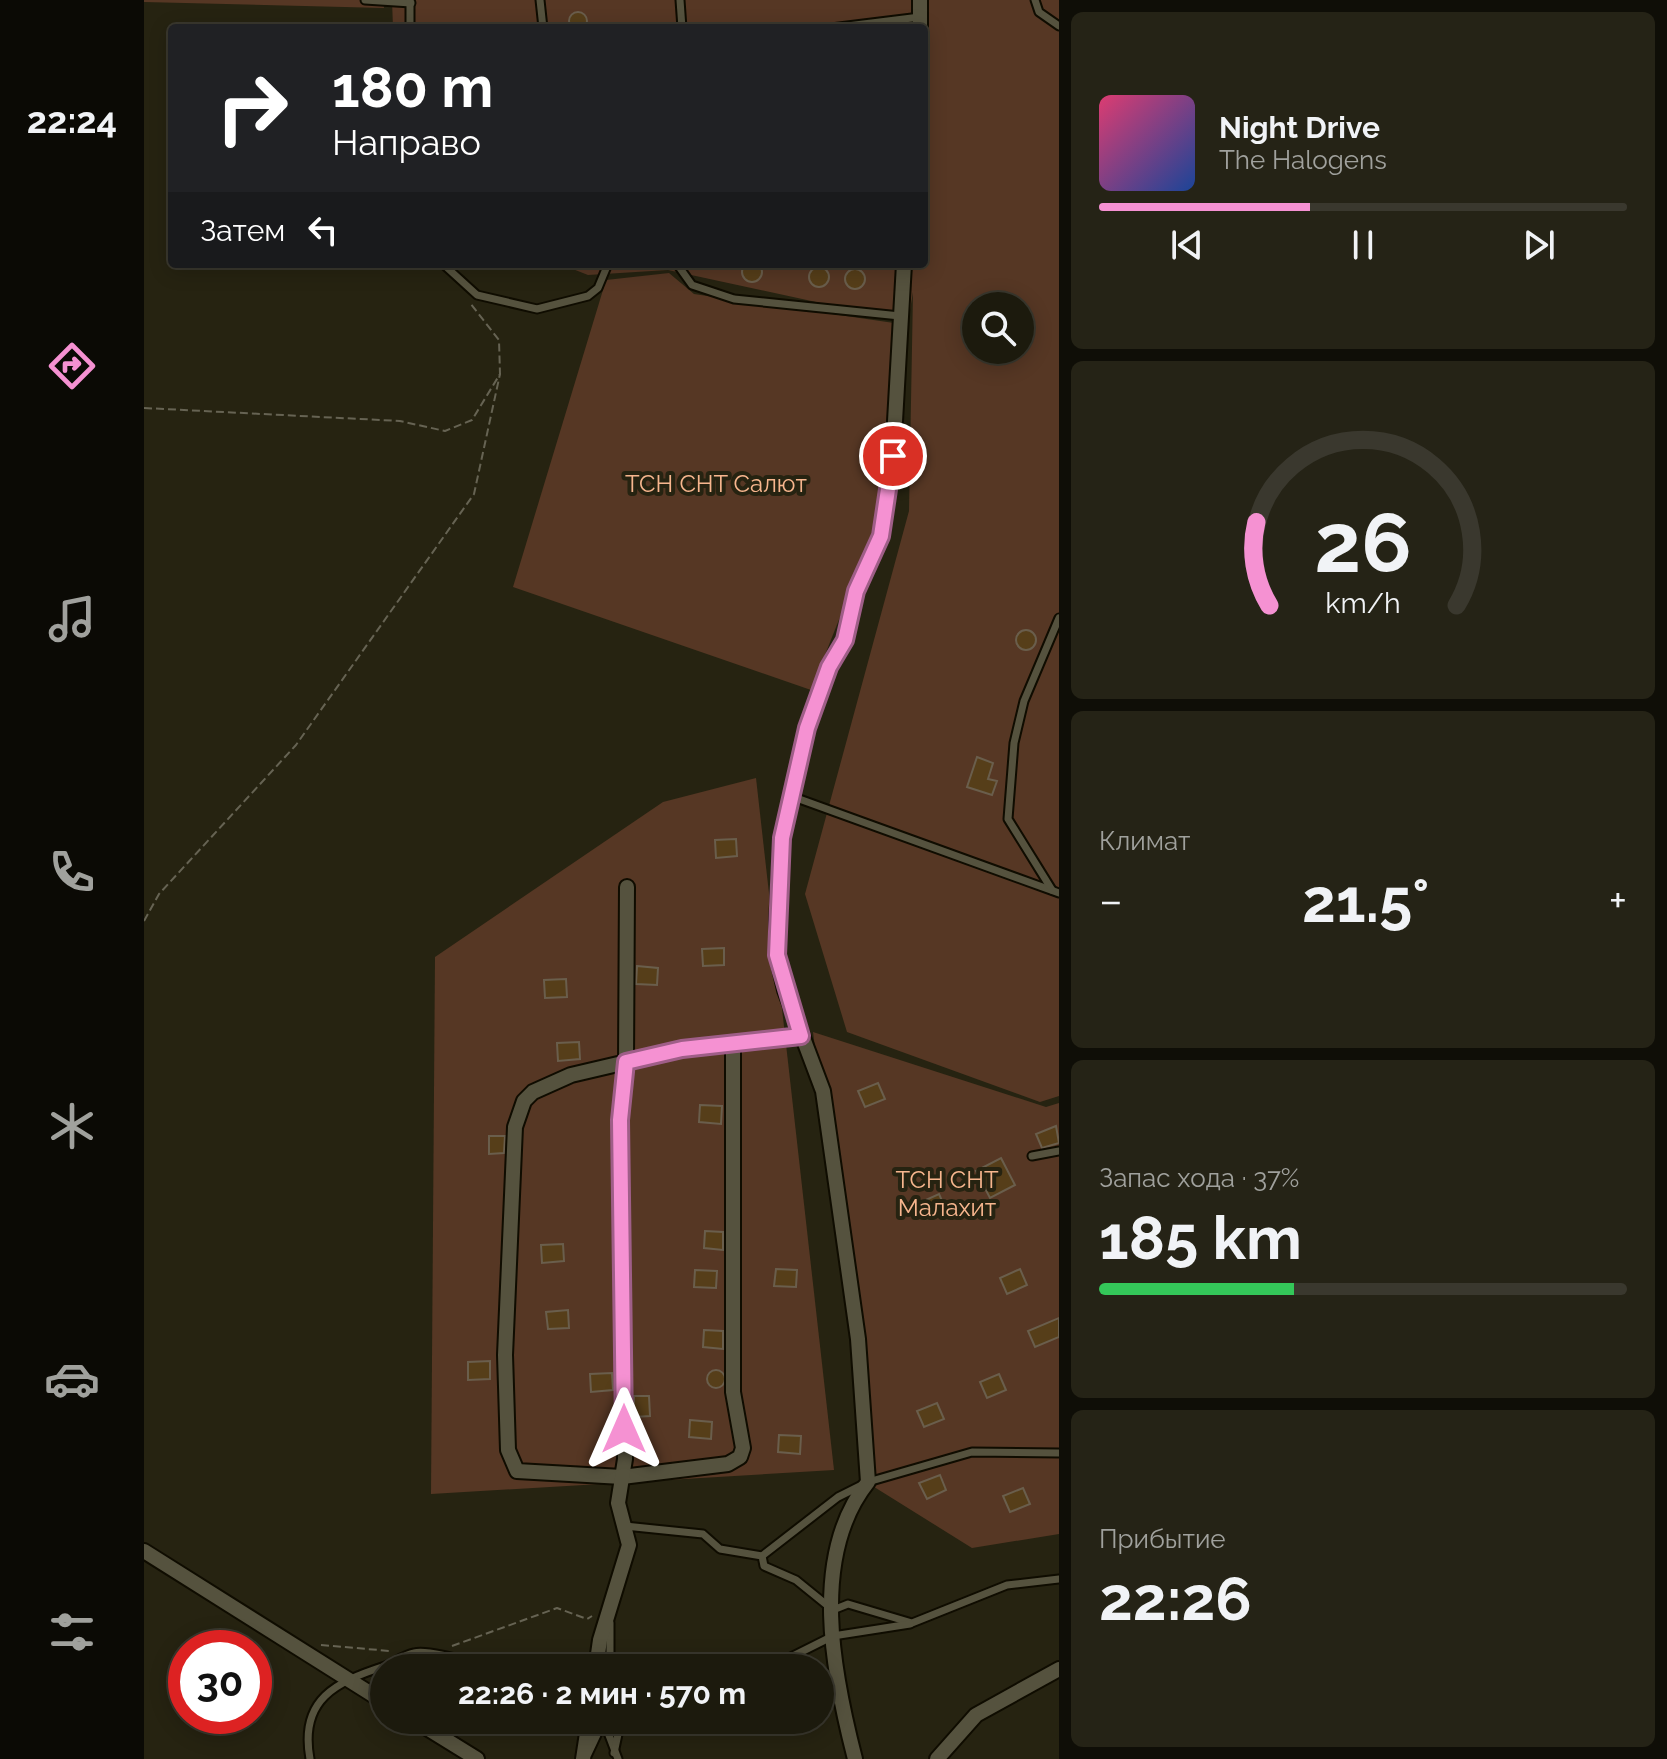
<!DOCTYPE html>
<html lang="ru">
<meta charset="utf-8">
<style>
body{margin:0;font-family:Raleway,sans-serif;background:#252316;color:#f1f3f6;height:100vh;display:flex;flex-direction:column;font-size:30px;white-space:nowrap}
*{box-sizing:border-box;margin:0}
p{font-size:26px;color:#a0a19d}
.icon{flex:none;width:44px;height:44px;fill:none;stroke:currentColor;stroke-width:2;stroke-linecap:round;stroke-linejoin:round}
.map{position:relative;flex:1;overflow:hidden}
.side{display:flex;flex-direction:column;gap:12px;padding:12px;background:#0f0e07;width:608px}
.side>*{flex:none}
.hud{position:absolute;left:24px;top:24px;width:760px;height:244px;border-radius:8px;box-shadow:0 4px 20px #0003,0 0 0 2px #3a382e;background:#202124;color:#fff;overflow:hidden}
.fabs{position:absolute;left:818px;top:292px;display:grid;gap:16px}
.fabs a{display:grid;place-items:center;width:72px;height:72px;border-radius:50%;background:#1c1a0d;box-shadow:0 4px 20px #0003,0 0 0 2px #3a382e;font-size:40px}
.speed{position:absolute;left:24px;top:1630px;display:flex;gap:16px;font-size:40px;font-weight:700;text-align:center}
.speed>*{display:grid;place-content:center;width:104px;height:104px;border-radius:50%;background:#1c1a0d;box-shadow:0 4px 20px #0003,0 0 0 2px #3a382e;line-height:1}
.speed .limit{border:12px solid #d22;background:#fff;color:#111}
.pin{position:absolute;display:grid;place-items:center;width:68px;height:68px;color:#fff;margin:-34px;border:4px solid #fff;border-radius:50%;box-shadow:0 2px 8px #0007}
.me{position:absolute;width:88px;margin:-44px;rotate:0deg;stroke-linejoin:round;filter:drop-shadow(0 0 6px #0008)}
.turn{display:flex;align-items:center;gap:28px;height:168px;padding:0 32px;font-size:36px}
.turn .icon{width:104px;height:104px;stroke-width:2.5}
.turn b{display:block;font-size:56px;line-height:68px}
.then{display:flex;align-items:center;height:76px;padding:0 32px;background:#0003;gap:16px;font-size:30px}
.big{font-size:60px;font-weight:700;line-height:1.1}
.side .widget{flex:1;display:flex;flex-direction:column;justify-content:center;gap:12px;min-width:0;padding:0 28px;border-radius:12px;background:#252316}
.side .dial{align-items:center;gap:0}
.dial svg{height:208px;overflow:visible;fill:none;stroke:#3a382e;stroke-width:7;stroke-linecap:round;text-anchor:middle}
.dial text{fill:#f1f3f6;stroke:none}
.song{display:flex;align-items:center;gap:24px}
.cover{width:96px;height:96px;border-radius:12px;background:linear-gradient(135deg,hsl(340 70% 55%),hsl(220 70% 35%))}
.played{height:8px;border-radius:4px;background:linear-gradient(90deg,#f591d2 40%,#3a382e 40%)}
.keys{display:flex;justify-content:space-around;direction:ltr}
.heat{display:flex;justify-content:space-between;align-items:center;font-size:44px;direction:ltr}
.charge{height:12px;border-radius:6px;background:linear-gradient(90deg,#34c759 37%,#3a382e 0)}
.trip{position:absolute;left:226px;top:1654px;width:464px;height:80px;border-radius:40px;background:#1c1a0d;box-shadow:0 4px 20px #0003,0 0 0 2px #3a382e;font-weight:700;line-height:80px;text-align:center}
main{display:flex;flex:1;min-height:0}
.tabs{display:flex;flex-direction:column;width:144px;justify-content:space-around;align-items:center;background:#0b0a05;color:#a0a19d}
.tabs .icon{width:56px;height:56px}
.tabs .active{color:#f591d2}
.tabs b{font-size:36px;color:#f1f3f6}
.map>svg:first-child{display:block}
</style>
<main>
<nav class="tabs">
<b>22:24</b>
<svg class="icon active" aria-label="directions" viewBox="0 0 24 24"><path d="M12 3l9 9-9 9-9-9zM9 14v-3h6M13 9l2 2-2 2"/></svg>
<svg class="icon" aria-label="music" viewBox="0 0 24 24"><path d="M9 18V5l10-2v13"/><circle cx="6" cy="18" r="3"/><circle cx="16" cy="16" r="3"/></svg>
<svg class="icon" aria-label="phone" viewBox="0 0 24 24"><path d="M5 4h4l2 5-3 2q2 4 5 5l2-3 5 2v4C11 20 4 13 5 4z"/></svg>
<svg class="icon" aria-label="climate" viewBox="0 0 24 24"><path d="M12 3v18M4 7l16 10M4 17L20 7"/></svg>
<svg class="icon" aria-label="car" viewBox="0 0 24 24"><path d="M5 17H2v-5l4-1 3-4h7l3 4 3 1v5h-3M9 17h6M6 11h13"/><circle cx="7" cy="17" r="2"/><circle cx="17" cy="17" r="2"/></svg>
<svg class="icon" aria-label="filters" viewBox="0 0 24 24"><path d="M4 7h16M4 17h16"/><circle cx="9" cy="7" r="2"/><circle cx="15" cy="17" r="2"/></svg>
</nav>
<div class="map">
<svg width="915" height="1759" viewBox="0 0 915 1759">
<rect width="100%" height="100%" fill="#262311"/>
<g fill="#563724" fill-rule="evenodd">
<polygon points="0,0 239,0 240,8 0,2"/>
<path d="M248,0H915V1096L896,1102L703,1032L661,894L765,511L769,292L764,322L524,270L444,275L416,264H780V28H249ZM832,306H876V350H832Z"/>
<polygon points="525,273 550,294 750,323 742,460 729,534 667,690 369,587 462,280"/>
<polygon points="612,778 690,1470 287,1494 291,957 519,802"/>
<polygon points="669,1032 902,1107 915,1103 915,1534 828,1548 727,1485"/>
</g>
<g fill="#563e19" stroke="#6a5e4c" stroke-width="2">
<circle cx="434" cy="21" r="9"/>
<circle cx="608" cy="272" r="10"/>
<circle cx="675" cy="277" r="10"/>
<circle cx="711" cy="279" r="10"/>
<circle cx="882" cy="640" r="10"/>
<polygon points="833,757 849,763 844,779 853,781 848,795 823,787"/>
<polygon points="592,839 593,856 572,858 571,840"/>
<polygon points="580,948 580,965 559,966 558,949"/>
<polygon points="493,966 514,968 513,985 492,984"/>
<polygon points="422,979 423,997 401,998 400,980"/>
<polygon points="435,1042 436,1059 414,1061 413,1043"/>
<polygon points="734,1083 741,1099 721,1107 714,1091"/>
<polygon points="556,1105 578,1106 577,1124 555,1122"/>
<polygon points="912,1126 915,1143 898,1148 892,1134"/>
<polygon points="345,1136 361,1136 360,1153 345,1154"/>
<polygon points="857,1158 871,1185 846,1198 832,1171"/>
<polygon points="795,1194 802,1210 782,1219 775,1203"/>
<polygon points="561,1231 579,1232 579,1250 560,1248"/>
<polygon points="419,1244 420,1261 398,1263 397,1245"/>
<polygon points="632,1269 653,1270 652,1287 630,1286"/>
<polygon points="876,1269 883,1285 863,1294 856,1278"/>
<polygon points="551,1270 573,1271 572,1288 550,1287"/>
<polygon points="424,1310 425,1328 404,1329 402,1312"/>
<polygon points="915,1318 915,1337 891,1347 884,1331"/>
<polygon points="560,1330 579,1331 579,1349 559,1347"/>
<polygon points="346,1361 346,1379 324,1380 324,1362"/>
<circle cx="572" cy="1379" r="9"/>
<polygon points="468,1373 469,1390 447,1392 446,1374"/>
<polygon points="855,1374 862,1390 843,1398 836,1382"/>
<polygon points="490,1396 505,1396 506,1416 490,1417"/>
<polygon points="793,1403 800,1419 780,1427 773,1411"/>
<polygon points="546,1420 568,1422 567,1439 545,1437"/>
<polygon points="635,1435 657,1436 656,1454 634,1452"/>
<polygon points="796,1475 802,1490 783,1499 775,1483"/>
<polygon points="879,1488 886,1504 866,1512 859,1496"/>
</g>
<g fill="none" stroke-linecap="round" stroke-linejoin="round">
<g stroke="#0f0c00" stroke-width="11">
<g id="lane">
<polyline points="221,0 267,3"/>
<polyline points="396,0 399,28"/>
<polyline points="536,0 538,28"/>
<polyline points="891,0 895,12 915,26"/>
<polyline points="266,28 266,0"/>
<polyline points="687,28 776,17"/>
<polyline points="299,264 333,295 393,309 444,296 454,288 464,264"/>
<polyline points="533,264 548,285 590,299 756,316"/>
<polyline points="647,796 915,893"/>
<polyline points="908,890 864,819 870,743 880,701 915,618"/>
<polyline points="888,1156 915,1151"/>
<polyline points="481,1526 559,1534 576,1549 618,1556 620,1566 652,1580 689,1610 704,1604 768,1623 863,1585 915,1579"/>
<polyline points="618,1556 694,1497 724,1482 828,1452 915,1453"/>
<polyline points="466,1668 466,1623"/>
<polyline points="625,1668 689,1636 766,1624"/>
<polyline points="460,1722 474,1759"/>
<polyline points="470,1753 477,1720"/>
<polyline points="444,1754 460,1720"/>
<path d="M166,1759C155,1699 192,1682 241,1666C251,1662 260,1655 270,1653C285,1649 332,1664 349,1668"/>
</g>
</g>
<g stroke="#0f0c00" stroke-width="18">
<g id="street">
<polyline points="776,28 776,0"/>
<polyline points="589,1045 589,1392 599,1448 596,1457 584,1464 478,1477 373,1471 364,1450 361,1355 371,1127 380,1101 389,1092 427,1075 538,1049 657,1036"/>
<polyline points="0,1551 240,1702"/>
<polyline points="452,1668 456,1640 485,1545 474,1503 481,1459 476,1120 482,1062 483,887"/>
<polyline points="270,1720 333,1759"/>
<polyline points="439,1759 445,1720"/>
<path d="M711,1759C689,1674 665,1556 724,1482L714,1339L679,1091L641,990L633,955V921L638,838L663,728L685,667L701,640L712,591L737,536L749,456L760,264"/>
<polyline points="793,1759 832,1715 915,1669"/>
</g>
</g>
<g stroke="#666353" stroke-width="2" stroke-dasharray="8 4" stroke-linecap="butt">
<polyline points="0,408 256,421 301,431 328,420 356,374 355,340 326,303"/>
<polyline points="0,921 15,894 152,745 330,494 356,374"/>
<polyline points="177,1645 246,1651"/>
<polyline points="308,1646 413,1608 443,1619 448,1616"/>
</g>
<use href="#lane" stroke="#55523e" stroke-width="7"/>
<use href="#street" stroke="#55523e" stroke-width="14"/>
</g>
<g fill="none" stroke-linecap="round" stroke-linejoin="round">
<g stroke="#9f5e88" stroke-width="20">
<polyline id="route" points="480,1429 476,1120 482,1062 538,1049 657,1036 633,955 638,838 663,728 685,667 701,640 712,591 737,536 749,456"/>
</g>
<use href="#route" stroke="#f591d2" stroke-width="14"/>
</g>
<g text-anchor="middle" stroke-width="8" stroke-linejoin="round" paint-order="stroke">
<g font-size="24" fill="#f7b68e" stroke="#262311">
<text x="572" y="492">ТСН СНТ Салют</text>
<text x="803" y="1188">ТСН СНТ<tspan x="803" dy="28">Малахит</tspan></text>
</g>
</g>
</svg>
<div class="fabs">
<a><svg class="icon" aria-label="search" viewBox="0 0 24 24"><circle cx="10" cy="10" r="6"/><path d="M15 15l6 6"/></svg></a>
</div>
<div class="speed"><div class="limit">30</div></div>
<div class="pin" style="left:749px;top:456px;background:#d93025"><svg class="icon" aria-label="arrive" viewBox="0 0 24 24"><path d="M6 21V4h12l-3 4 3 4H6"/></svg></div>
<svg class="me" style="left:480px;top:1429px" viewBox="-20 -20 40 40"><path d="M0-17L14 15 0 8-14 15z" fill="#f591d2" stroke="#fff" stroke-width="4"/></svg>
<div class="trip">22:26 · 2 мин · 570 m</div>
<div class="hud">
<div class="turn"><svg class="icon" aria-label="right" viewBox="0 0 24 24"><path d="M7 20v-9h11M14 6l5 5-5 5"/></svg><div><b>180 m</b>Направо</div></div>
<div class="then">Затем<svg class="icon" aria-label="left" viewBox="0 0 24 24"><path d="M17 20v-9H6M10 6l-5 5 5 5"/></svg></div>
</div>
</div>
<section class="side">
<div class="widget">
<div class="song"><i class="cover"></i><div><b>Night Drive</b><p>The Halogens</p></div></div>
<div class="played"></div>
<div class="keys"><svg class="icon" aria-label="previous" viewBox="0 0 24 24"><path d="M18 5L8 12l10 7zM5 5v14"/></svg><svg class="icon" aria-label="pause" viewBox="0 0 24 24"><path d="M8 5v14M16 5v14"/></svg><svg class="icon" aria-label="next" viewBox="0 0 24 24"><path d="M6 5l10 7-10 7zM19 5v14"/></svg></div>
</div>
<div class="widget dial"><svg viewBox="0 0 100 80">
<path d="M14 69A42 42 0 1 1 86 69"/>
<path d="M14 69A42 42 0 0 1 9 37" stroke="#f591d2"/>
<text x="50" y="56" font-size="32" font-weight="700">26</text>
<text x="50" y="72" font-size="11">km/h</text>
</svg></div>
<div class="widget"><p>Климат</p>
<div class="heat"><a>−</a><b class="big">21.5°</b><a>+</a></div>
</div>
<div class="widget"><p>Запас хода · 37%</p><b class="big">185 km</b><div class="charge"></div></div>
<div class="widget"><p>Прибытие</p><b class="big">22:26</b></div>
</section>
</main>
